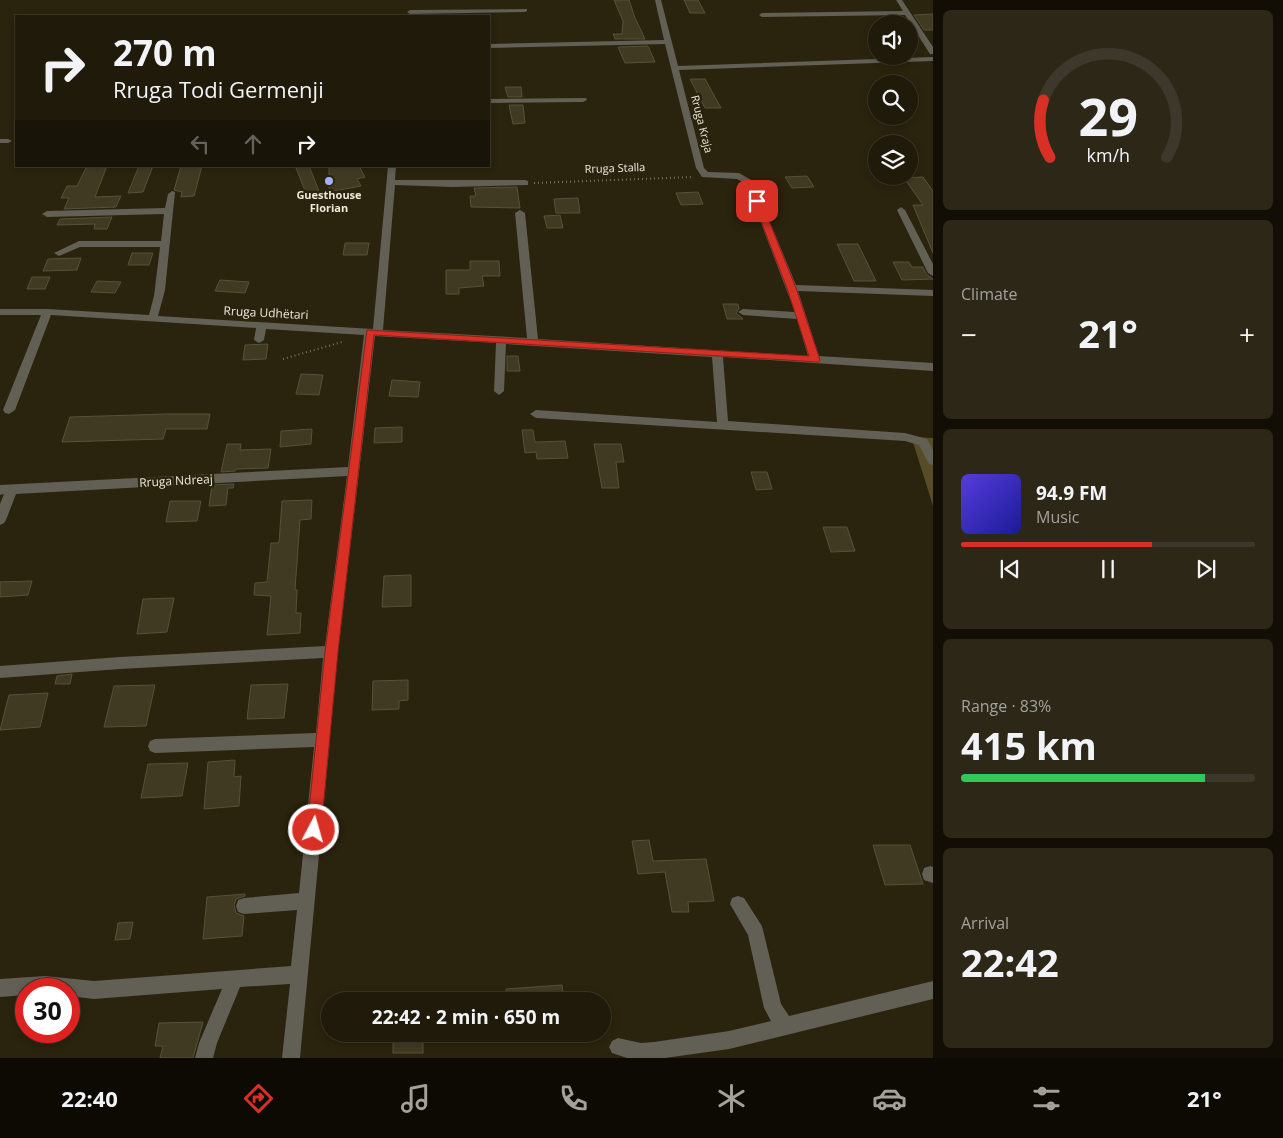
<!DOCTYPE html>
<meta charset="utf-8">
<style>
body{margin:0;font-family:"Open Sans",sans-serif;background:#2d2718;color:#f1f3f6;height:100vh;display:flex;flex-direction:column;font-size:19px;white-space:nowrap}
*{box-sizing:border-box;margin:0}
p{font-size:16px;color:#a2a19c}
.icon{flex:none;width:28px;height:28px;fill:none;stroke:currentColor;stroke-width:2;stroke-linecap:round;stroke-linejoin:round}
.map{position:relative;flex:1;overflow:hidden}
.panel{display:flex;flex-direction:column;gap:10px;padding:10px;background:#120e06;width:350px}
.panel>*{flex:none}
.top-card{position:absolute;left:15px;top:15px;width:475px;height:152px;border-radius:0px;box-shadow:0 2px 8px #0003,0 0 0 1px #3d382b;background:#201a0a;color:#f1f3f6;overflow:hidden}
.controls{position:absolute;left:868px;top:15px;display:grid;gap:10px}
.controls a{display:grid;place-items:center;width:50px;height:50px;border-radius:50%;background:#201a0a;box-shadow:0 2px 8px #0003,0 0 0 1px #3d382b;font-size:25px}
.speed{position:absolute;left:15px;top:978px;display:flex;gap:10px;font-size:25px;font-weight:700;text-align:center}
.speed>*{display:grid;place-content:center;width:65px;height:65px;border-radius:50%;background:#201a0a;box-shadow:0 2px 8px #0003,0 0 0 1px #3d382b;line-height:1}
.speed .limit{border:8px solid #d22;background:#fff;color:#111}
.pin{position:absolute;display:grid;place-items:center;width:42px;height:42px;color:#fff;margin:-21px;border-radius:10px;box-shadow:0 2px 8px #0006}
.me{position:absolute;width:55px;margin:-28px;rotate:6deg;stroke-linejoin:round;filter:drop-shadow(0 0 4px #0008)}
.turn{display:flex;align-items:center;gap:18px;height:105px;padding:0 15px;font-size:22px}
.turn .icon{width:65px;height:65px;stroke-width:2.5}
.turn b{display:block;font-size:35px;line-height:42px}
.lanes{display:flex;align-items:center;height:48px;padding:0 15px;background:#0003;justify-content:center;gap:25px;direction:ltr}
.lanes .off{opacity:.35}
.big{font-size:38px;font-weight:700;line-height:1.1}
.panel .widget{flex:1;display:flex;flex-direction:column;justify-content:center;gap:8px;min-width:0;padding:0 18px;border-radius:8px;background:#2d2718}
.panel .dial{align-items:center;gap:0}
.dial svg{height:130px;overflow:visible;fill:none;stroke:#3d382b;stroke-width:7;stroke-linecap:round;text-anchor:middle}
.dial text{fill:#f1f3f6;stroke:none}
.song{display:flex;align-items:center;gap:15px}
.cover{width:60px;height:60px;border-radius:8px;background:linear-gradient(135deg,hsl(250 70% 55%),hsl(240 70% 35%))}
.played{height:5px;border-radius:2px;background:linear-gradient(90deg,#d93025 65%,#3d382b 65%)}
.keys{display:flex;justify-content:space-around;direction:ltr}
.heat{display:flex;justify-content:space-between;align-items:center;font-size:28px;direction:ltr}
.charge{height:8px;border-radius:4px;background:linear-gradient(90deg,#34c759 83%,#3d382b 0)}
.trip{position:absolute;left:321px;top:992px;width:290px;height:50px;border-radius:25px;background:#201a0a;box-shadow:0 2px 8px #0003,0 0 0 1px #3d382b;font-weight:700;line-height:50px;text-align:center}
.dock{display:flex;height:80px;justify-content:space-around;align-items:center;background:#0d0a04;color:#a2a19c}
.dock .icon{width:35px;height:35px}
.dock .selected{color:#d93025}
.dock b{font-size:22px;color:#f1f3f6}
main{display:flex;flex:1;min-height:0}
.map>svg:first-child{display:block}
</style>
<main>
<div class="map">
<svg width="933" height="1058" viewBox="0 0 933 1058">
<rect width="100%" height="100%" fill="#2a230d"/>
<polygon fill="#574c25" points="912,437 933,438 933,506 912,439"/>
<g fill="#413a23" stroke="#585139">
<polygon points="614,0 629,0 635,18 645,39 615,39 613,34 622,34 623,21"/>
<polygon points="684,0 698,0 705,13 690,13"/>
<polygon points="933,14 933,30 924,30 914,15"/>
<polygon points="648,46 655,62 625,63 618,47"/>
<polygon points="690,79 705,79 721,108 705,108"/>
<polygon points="505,87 521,87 522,97 508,97"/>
<polygon points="509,105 523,105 525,123 513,124"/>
<polygon points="87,166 107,166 95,197 121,196 116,207 64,209 69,198 61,198 67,186 77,186"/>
<polygon points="139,166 153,166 143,192 128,193"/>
<polygon points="181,166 202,166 194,196 181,197 182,192 174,190"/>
<polygon points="309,166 319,191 306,193 296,168"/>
<polygon points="329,166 359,166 365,177 357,179 361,186 329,192"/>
<polygon points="807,176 814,187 792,188 785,177"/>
<polygon points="923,177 933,191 933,253 913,205 923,205 904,178"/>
<polygon points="517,187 520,208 471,207 470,196 476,196 474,188"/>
<polygon points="698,192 703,204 681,205 676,193"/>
<polygon points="578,198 580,213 556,213 554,199"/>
<polygon points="560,215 563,228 547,228 544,216"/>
<polygon points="112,217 107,229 94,229 95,224 57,225 60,219"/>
<polygon points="345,243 369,243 367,255 343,255"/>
<polygon points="837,244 858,244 876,281 854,281"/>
<polygon points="132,253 153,253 149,265 128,265"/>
<polygon points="81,258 77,270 43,271 48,259"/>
<polygon points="470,261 499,261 500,276 482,276 484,286 459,288 459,294 446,294 446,270 470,270"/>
<polygon points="893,262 909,262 912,267 923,267 926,274 933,279 902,280"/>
<polygon points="32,277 50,277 45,289 27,289"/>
<polygon points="220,280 249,282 245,293 215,291"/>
<polygon points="97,281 121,282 115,293 91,292"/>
<polygon points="723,304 738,304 739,309 736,313 743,319 727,319"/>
<polygon points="268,344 266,359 243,360 245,345"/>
<polygon points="507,356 518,356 520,371 507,371"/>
<polygon points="301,374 323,375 319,395 296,394"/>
<polygon points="392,380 420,382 418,397 389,396"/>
<polygon points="166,414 210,414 207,429 166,429 163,439 62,442 70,417"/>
<polygon points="402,427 402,442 374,443 375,428"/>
<polygon points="312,429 311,444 280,447 281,431"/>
<polygon points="522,430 533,430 535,442 565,441 568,458 537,459 536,452 525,453"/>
<polygon points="227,444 241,444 240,450 271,449 268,468 236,469 235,471 221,472"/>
<polygon points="594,444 621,444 624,462 616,462 619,488 602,488"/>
<polygon points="751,472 767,472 772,489 756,490"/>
<polygon points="234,484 233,488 228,488 226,505 209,506 212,485"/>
<polygon points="312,500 311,519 300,520 295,590 297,590 296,613 301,613 300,633 267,635 271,596 254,595 255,583 267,582 271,543 279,543 282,501"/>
<polygon points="170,501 201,501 197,521 166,522"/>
<polygon points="823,527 847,527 855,551 831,552"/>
<polygon points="411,575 411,606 382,607 384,576"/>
<polygon points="32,581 28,595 0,597 0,582"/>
<polygon points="174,598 167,632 137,634 143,599"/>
<polygon points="72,674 70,684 55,684 57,676"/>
<polygon points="408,680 408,700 399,701 399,709 372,710 373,681"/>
<polygon points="288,684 284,718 247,719 251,685"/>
<polygon points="155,685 146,726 104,727 114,686"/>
<polygon points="48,693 40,727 0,730 9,695"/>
<polygon points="235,760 234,777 241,776 239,806 204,809 208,762"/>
<polygon points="188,763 182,796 141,798 148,764"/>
<polygon points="649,840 653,861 706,859 714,901 688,902 689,912 672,912 665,872 638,874 632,841"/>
<polygon points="873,845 910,845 923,884 885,885"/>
<polygon points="245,894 245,896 236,899 234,905 236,913 244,916 242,936 203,939 207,897"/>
<polygon points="133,922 130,939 115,940 118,923"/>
<polygon points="562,985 564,1001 507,1001 506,989"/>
<polygon points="203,1022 193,1058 160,1058 163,1046 155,1046 159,1023"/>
<rect x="393" y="1034" width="30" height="19"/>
</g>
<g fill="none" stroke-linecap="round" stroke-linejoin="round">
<g stroke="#76705d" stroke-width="2" stroke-dasharray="1 3" stroke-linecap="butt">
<polyline points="534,183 694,177"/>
<polyline points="283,359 342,342"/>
</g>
<g fill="#625f54" fill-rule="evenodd">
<polygon points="655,0 661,0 678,66 933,57 933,61 679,70 704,168 708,172 739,173 753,181 796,285 933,290 933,296 798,291 819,356 933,363 933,371 723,357 728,421 905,433 927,439 933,450 933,465 929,464 919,445 905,441 536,418 530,414 536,410 717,422 712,357 506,344 504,391 499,395 494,391 496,343 375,336 338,652 300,1058 282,1058 290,984 240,987 217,1043 213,1058 195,1058 199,1043 222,989 94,999 69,996 69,989 26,989 26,995 0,997 0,979 45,976 94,981 291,966 297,910 244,914 238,912 236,906 238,900 244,898 299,893 314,747 155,753 150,751 148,746 150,741 155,739 316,733 323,658 120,669 0,678 0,666 120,657 325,646 347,476 16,494 6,520 4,523 0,525 0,504 4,494 0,495 0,485 348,467 364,335 266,329 264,340 259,343 254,340 256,328 51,315 15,410 9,414 5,413 3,410 41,315 0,315 0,309 47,309 149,315 154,296 160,247 80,247 59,256 54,253 79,241 161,241 164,214 47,217 42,214 47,211 165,208 168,194 172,191 175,192 165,290 158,316 373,329 388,166 396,166 395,180 525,180 528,181 528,185 452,187 395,185 383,330 527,338 515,213 520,210 525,213 538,339 808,356 797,319 743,315 738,312 743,309 795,312 746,184 737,179 702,177 696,168 665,44 489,48 489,44 664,40"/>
<polygon points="896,0 902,0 933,47 933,54 930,54 905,15 762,17 759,15 762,13 903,11"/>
<polygon points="527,9 527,11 525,12 410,14 407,12 410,10"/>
<polygon points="586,98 587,100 583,102 489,103 489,99"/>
<polygon points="0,139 8,139 12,141 8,143 0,143"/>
<polygon points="901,207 905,210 933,264 933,276 928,273 897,210"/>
<polygon points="930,866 933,867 933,883 924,880 922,874 924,868"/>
<polygon points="738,896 744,898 762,926 781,1004 789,1016 933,981 933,999 729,1049 665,1058 627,1058 612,1053 609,1047 612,1041 618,1038 641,1043 654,1042 729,1031 771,1021 764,1008 748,935 730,904 732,898"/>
</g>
</g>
<polygon fill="#d93025" stroke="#8d1f18" points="757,198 761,201 796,288 820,360 819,362 374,335 338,652 321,830 319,835 314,837 309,835 307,830 325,652 367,330 809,356 787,288 753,201"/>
<circle fill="#a1b2fd" stroke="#2a230d" stroke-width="2" cx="329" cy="181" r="5"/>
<g text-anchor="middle" stroke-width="5" stroke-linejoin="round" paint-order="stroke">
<g font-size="11" fill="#ede9db" stroke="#2a230d">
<text transform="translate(702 124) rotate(76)" y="4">Rruga Kraja</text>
<text transform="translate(615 168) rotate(-2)" y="4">Rruga Stalla</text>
</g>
<g font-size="11" font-weight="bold" fill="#ede9db" stroke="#2a230d">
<text x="329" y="199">Guesthouse<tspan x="329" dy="13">Florian</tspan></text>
</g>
<g font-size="12" fill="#ede9db" stroke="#2a230d">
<text transform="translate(266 313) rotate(3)" y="4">Rruga Udhëtari</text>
<text transform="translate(176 481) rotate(-3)" y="4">Rruga Ndreaj</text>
</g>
</g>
</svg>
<div class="controls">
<a><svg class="icon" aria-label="sound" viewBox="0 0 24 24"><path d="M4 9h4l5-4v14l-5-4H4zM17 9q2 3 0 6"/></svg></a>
<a><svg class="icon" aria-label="search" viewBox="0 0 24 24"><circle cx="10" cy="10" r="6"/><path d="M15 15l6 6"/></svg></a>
<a><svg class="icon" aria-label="layers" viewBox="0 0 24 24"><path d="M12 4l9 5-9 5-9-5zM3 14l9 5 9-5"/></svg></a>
</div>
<div class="speed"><div class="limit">30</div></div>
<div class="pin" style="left:757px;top:201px;background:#d93025"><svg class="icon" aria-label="arrive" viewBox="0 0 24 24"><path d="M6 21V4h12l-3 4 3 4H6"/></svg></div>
<svg class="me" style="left:314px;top:830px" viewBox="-20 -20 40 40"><circle r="17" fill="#d93025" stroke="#fff" stroke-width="3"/><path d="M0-11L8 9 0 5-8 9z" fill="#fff"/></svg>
<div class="trip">22:42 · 2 min · 650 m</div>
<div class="top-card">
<div class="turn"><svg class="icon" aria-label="right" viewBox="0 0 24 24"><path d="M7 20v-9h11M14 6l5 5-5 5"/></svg><div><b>270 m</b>Rruga Todi Germenji</div></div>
<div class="lanes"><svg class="icon off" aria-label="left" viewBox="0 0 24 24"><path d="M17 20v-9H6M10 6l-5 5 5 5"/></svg><svg class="icon off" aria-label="ahead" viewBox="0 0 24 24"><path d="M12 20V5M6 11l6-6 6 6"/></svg><svg class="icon" aria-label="right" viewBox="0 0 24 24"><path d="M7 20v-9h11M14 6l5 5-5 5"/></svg></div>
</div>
</div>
<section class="panel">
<div class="widget dial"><svg viewBox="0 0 100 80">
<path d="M14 69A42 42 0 1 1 86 69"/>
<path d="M14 69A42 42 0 0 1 10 34" stroke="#d93025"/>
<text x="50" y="56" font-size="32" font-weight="700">29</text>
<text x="50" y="72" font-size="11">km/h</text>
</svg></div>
<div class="widget"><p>Climate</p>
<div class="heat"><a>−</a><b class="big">21°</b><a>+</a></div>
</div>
<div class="widget">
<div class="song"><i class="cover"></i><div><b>94.9 FM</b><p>Music</p></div></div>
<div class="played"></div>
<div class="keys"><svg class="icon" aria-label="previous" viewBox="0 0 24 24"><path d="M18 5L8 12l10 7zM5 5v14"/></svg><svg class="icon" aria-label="pause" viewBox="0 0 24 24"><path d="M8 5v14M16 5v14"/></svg><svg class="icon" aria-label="next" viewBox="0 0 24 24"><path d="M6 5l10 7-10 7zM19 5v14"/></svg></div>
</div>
<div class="widget"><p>Range · 83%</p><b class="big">415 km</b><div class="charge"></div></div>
<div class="widget"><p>Arrival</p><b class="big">22:42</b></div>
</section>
</main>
<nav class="dock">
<b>22:40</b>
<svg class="icon selected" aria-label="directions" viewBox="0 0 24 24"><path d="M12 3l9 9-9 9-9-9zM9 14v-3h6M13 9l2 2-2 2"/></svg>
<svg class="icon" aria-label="music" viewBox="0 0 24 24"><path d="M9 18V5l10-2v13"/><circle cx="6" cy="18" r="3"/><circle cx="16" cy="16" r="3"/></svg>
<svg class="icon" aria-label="phone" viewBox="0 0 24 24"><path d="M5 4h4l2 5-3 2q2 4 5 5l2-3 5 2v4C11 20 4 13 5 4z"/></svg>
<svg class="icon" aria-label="climate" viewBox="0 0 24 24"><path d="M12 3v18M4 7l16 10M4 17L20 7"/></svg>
<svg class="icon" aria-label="car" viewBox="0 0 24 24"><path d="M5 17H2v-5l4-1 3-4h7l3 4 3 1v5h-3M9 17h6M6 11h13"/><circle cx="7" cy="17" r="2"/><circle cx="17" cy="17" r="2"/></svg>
<svg class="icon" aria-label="filters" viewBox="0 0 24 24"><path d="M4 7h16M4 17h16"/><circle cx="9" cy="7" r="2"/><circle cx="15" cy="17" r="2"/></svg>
<b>21°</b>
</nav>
